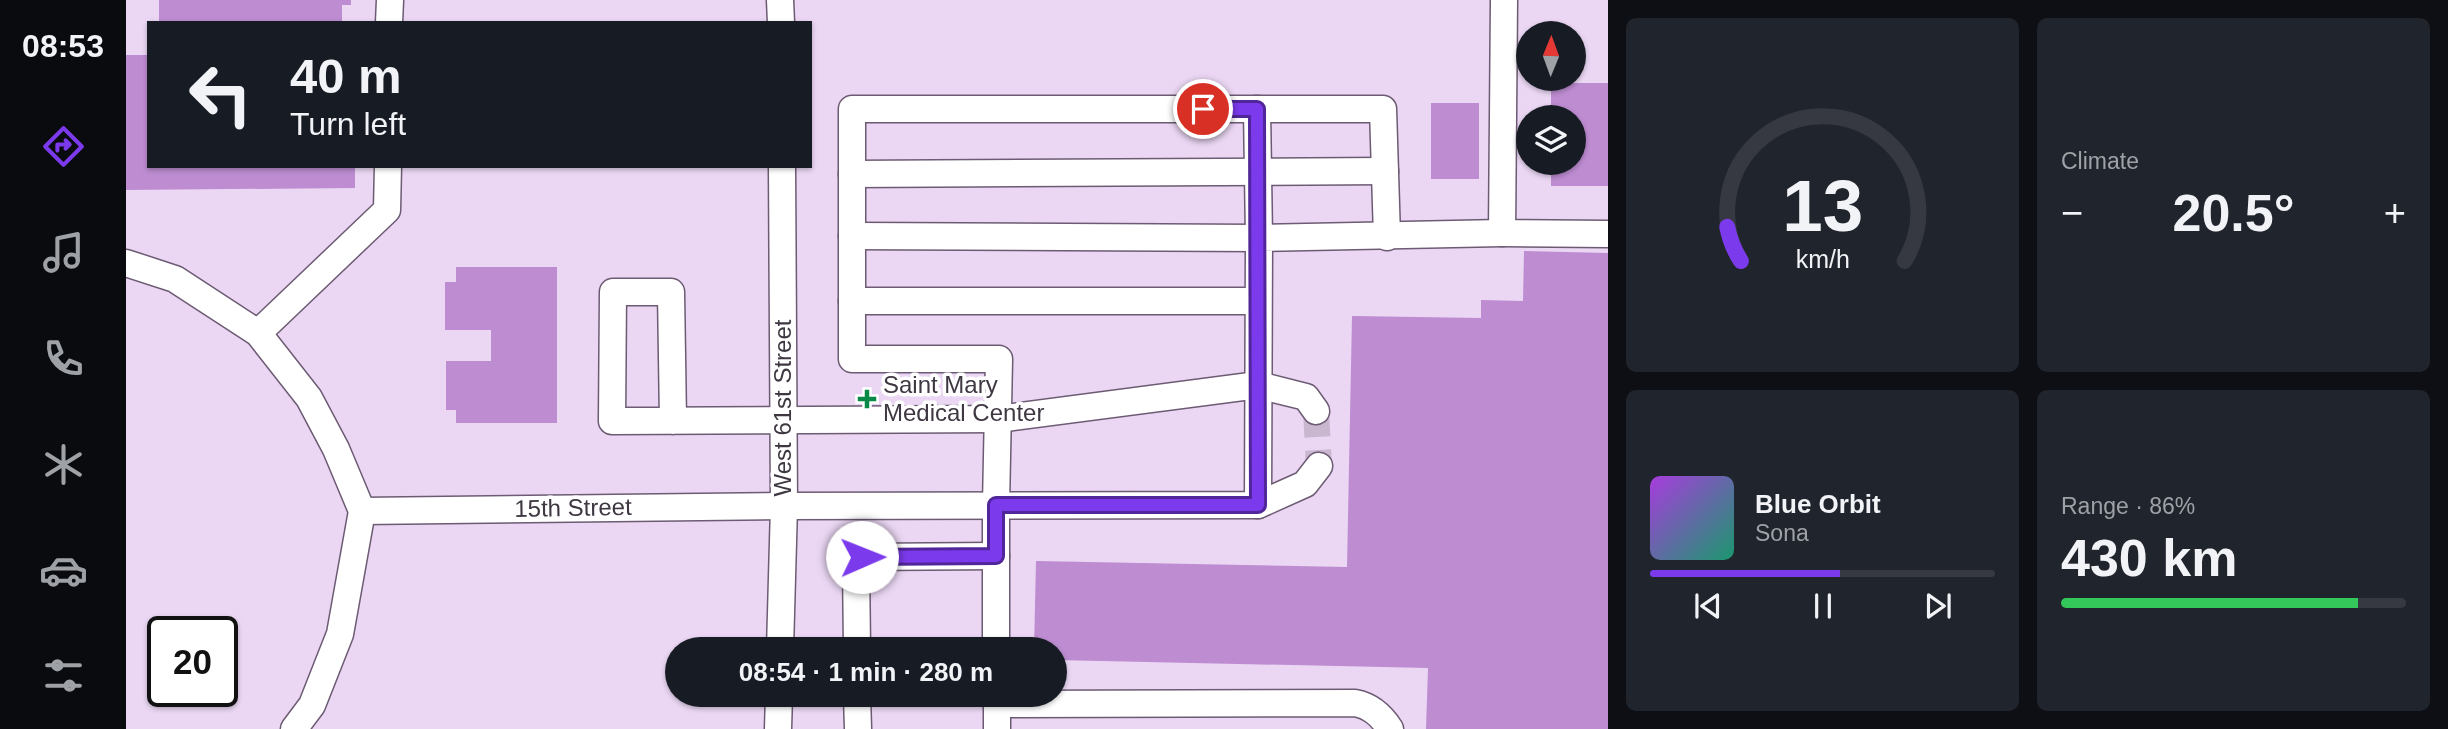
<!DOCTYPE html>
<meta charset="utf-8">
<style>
body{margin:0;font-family:Helvetica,sans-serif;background:#20242c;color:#f1f3f6;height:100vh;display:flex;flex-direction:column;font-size:26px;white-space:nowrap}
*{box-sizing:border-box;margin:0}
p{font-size:23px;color:#9ea1a6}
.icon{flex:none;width:38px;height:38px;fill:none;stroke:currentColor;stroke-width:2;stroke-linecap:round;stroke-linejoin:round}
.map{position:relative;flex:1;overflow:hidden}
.sheet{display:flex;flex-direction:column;gap:18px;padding:18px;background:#0d0f14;width:840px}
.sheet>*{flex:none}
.banner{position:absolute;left:21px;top:21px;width:665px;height:147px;border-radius:0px;box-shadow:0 2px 5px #0004;background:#171b24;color:#f1f3f6;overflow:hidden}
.needle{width:46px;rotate:1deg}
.buttons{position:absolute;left:1390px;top:21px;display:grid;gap:14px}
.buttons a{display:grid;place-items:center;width:70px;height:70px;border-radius:50%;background:#171b24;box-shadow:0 2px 5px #0004;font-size:35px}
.speed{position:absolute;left:21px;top:616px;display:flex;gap:14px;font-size:35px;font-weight:700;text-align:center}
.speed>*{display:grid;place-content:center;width:91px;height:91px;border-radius:50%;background:#171b24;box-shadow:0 2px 5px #0004;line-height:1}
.speed .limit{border:4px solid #111;border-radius:10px;background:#fff;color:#111}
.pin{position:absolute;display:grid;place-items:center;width:60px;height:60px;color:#fff;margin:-30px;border:4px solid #fff;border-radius:50%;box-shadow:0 2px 7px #0007}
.me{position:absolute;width:77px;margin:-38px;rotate:89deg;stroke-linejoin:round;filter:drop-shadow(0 0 5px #0008)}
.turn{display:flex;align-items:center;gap:24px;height:147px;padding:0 28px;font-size:32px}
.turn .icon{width:91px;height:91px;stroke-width:2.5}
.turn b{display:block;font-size:49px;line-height:60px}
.big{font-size:52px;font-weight:800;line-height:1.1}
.sheet .tile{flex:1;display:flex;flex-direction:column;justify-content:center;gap:10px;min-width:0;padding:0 24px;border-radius:10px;background:#20242c}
.sheet .dial{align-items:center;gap:0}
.dial svg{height:182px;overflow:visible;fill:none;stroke:#363941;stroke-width:7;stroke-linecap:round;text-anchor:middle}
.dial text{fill:#f1f3f6;stroke:none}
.song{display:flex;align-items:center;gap:21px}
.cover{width:84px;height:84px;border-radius:10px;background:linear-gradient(135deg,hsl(280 70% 55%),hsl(160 70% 35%))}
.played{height:7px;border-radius:4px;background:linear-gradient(90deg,#7c3aed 55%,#363941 55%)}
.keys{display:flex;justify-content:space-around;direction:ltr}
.heat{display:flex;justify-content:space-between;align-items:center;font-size:38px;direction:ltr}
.charge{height:10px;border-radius:5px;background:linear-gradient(90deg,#34c759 86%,#363941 0)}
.sheet .tiles{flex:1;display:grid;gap:18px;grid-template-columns:repeat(2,1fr)}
.trip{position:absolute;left:539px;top:637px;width:402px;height:70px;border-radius:35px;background:#171b24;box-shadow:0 2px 5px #0004;font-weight:800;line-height:70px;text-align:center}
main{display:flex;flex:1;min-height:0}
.tab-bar{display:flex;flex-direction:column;width:126px;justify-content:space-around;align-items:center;background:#090b0e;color:#9ea1a6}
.tab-bar .icon{width:49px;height:49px}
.tab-bar .current{color:#7c3aed}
.tab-bar b{font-size:32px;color:#f1f3f6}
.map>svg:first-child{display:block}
</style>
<main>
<nav class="tab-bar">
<b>08:53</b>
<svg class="icon current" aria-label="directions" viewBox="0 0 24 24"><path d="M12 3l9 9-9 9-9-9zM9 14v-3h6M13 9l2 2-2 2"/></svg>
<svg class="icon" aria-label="music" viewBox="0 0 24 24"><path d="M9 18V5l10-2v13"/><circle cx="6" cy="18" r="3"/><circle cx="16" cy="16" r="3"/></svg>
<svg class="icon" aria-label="phone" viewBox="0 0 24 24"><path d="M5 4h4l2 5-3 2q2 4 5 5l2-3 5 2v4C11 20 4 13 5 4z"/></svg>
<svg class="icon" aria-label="climate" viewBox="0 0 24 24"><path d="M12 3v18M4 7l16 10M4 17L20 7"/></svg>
<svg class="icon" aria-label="car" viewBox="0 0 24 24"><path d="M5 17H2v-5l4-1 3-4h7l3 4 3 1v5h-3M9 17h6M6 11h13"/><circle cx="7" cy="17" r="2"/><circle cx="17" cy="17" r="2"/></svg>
<svg class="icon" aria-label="filters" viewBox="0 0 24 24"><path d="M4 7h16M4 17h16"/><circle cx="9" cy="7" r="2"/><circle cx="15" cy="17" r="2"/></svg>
</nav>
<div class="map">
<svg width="1482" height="729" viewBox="0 0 1482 729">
<rect width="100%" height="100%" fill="#ebd7f4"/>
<g fill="#bd8cd1">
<polygon points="33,0 225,0 225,5 216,5 216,23 33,23"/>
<polygon points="0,55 23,55 23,166 229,166 229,188 0,190"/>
<polygon points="1425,83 1482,83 1482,186 1425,186 1425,163 1447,163 1447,117 1425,117"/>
<rect x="1305" y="103" width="48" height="76"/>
<polygon points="1398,251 1482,253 1482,729 1300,729 1302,668 929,660 929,649 908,649 910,561 1221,567 1226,316 1355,318 1355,300 1397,301"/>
<polygon points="330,267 431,267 431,423 330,423 330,410 320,410 320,361 365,361 365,330 319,330 319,282 330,282"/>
</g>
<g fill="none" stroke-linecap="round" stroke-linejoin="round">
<polyline stroke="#c9b7d0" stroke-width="26" stroke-dasharray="26 13" stroke-linecap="butt" points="1190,411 1193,466"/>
<g stroke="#6c5b73" stroke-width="29">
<g id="minor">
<polyline points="654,0 655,23"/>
<polyline points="1378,0 1376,233 1482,234"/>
<polyline points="263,23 264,0"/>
<polyline points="726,174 1259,171"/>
<polyline points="726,236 1133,238 1131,109"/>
<polyline points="0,263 49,279 132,333 183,398 210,449 236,511 214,634 186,705 168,729"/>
<polyline points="726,301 1132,301"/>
<polyline points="132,333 261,210 262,166"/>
<polyline points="547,421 545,292 487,292 486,421 872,419 1132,385 1180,397 1190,411"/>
<polyline points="1132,505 1133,238 1376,233"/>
<polyline points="236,511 658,506 1132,505 1179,484 1193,466"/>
<polyline points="654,649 658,506 656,166"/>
<polyline points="731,649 730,564 736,557 870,556"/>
<polyline points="870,649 870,505 873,359 726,359 726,109 1257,109 1261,237"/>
<polyline points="731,695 732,729"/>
<path d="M871,695V704L1229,703C1245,706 1255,715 1264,729"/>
<polyline points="871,704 871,729"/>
<polyline points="652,729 653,695"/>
</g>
</g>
<use href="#minor" stroke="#fff" stroke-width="26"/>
</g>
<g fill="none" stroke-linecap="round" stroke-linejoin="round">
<g stroke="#51269a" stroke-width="18">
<polyline id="route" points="736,557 870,556 870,505 1132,505 1131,109 1077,109"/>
</g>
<use href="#route" stroke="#7c3aed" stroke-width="12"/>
</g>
<path fill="#088a46" stroke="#fff" stroke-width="2.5" d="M737.5 388.5h7v7h7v7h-7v7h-7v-7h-7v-7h7z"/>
<g text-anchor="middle" stroke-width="7" stroke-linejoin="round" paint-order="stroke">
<g font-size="24" fill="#3f3742" stroke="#fff" text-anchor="start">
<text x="757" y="393">Saint Mary<tspan x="757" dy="28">Medical Center</tspan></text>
</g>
<g font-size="24" fill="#3f3742" stroke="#fff">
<text transform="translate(657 408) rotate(-90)" y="8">West 61st Street</text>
<text transform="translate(447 508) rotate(-1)" y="8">15th Street</text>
</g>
</g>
</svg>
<div class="buttons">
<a><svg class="needle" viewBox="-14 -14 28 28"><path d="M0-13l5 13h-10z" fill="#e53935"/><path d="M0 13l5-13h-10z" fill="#9ea1a6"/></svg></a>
<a><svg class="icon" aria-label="layers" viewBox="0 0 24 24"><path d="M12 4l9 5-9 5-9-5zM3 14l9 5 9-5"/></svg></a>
</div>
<div class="speed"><div class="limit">20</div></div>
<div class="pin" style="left:1077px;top:109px;background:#d93025"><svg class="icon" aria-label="arrive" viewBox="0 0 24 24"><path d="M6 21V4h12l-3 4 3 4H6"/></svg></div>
<svg class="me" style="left:736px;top:557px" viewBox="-20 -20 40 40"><circle r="19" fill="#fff"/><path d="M0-13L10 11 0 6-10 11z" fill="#7c3aed"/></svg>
<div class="trip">08:54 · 1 min · 280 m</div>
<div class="banner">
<div class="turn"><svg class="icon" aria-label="left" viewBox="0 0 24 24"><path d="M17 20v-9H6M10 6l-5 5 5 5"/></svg><div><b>40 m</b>Turn left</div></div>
</div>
</div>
<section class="sheet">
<div class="tiles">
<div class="tile dial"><svg viewBox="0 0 100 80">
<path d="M14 69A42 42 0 1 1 86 69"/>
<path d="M14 69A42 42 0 0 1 8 54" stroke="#7c3aed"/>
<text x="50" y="56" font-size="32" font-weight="700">13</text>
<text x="50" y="72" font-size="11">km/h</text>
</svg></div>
<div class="tile"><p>Climate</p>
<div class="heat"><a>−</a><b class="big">20.5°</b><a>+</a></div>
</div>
<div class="tile">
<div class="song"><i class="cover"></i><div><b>Blue Orbit</b><p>Sona</p></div></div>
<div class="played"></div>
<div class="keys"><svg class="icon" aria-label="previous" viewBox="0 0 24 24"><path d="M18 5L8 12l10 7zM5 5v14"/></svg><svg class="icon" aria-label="pause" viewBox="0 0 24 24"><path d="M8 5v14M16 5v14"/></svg><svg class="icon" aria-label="next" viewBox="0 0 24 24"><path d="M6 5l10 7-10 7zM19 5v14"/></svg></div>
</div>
<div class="tile"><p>Range · 86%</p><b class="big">430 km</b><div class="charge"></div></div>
</div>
</section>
</main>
